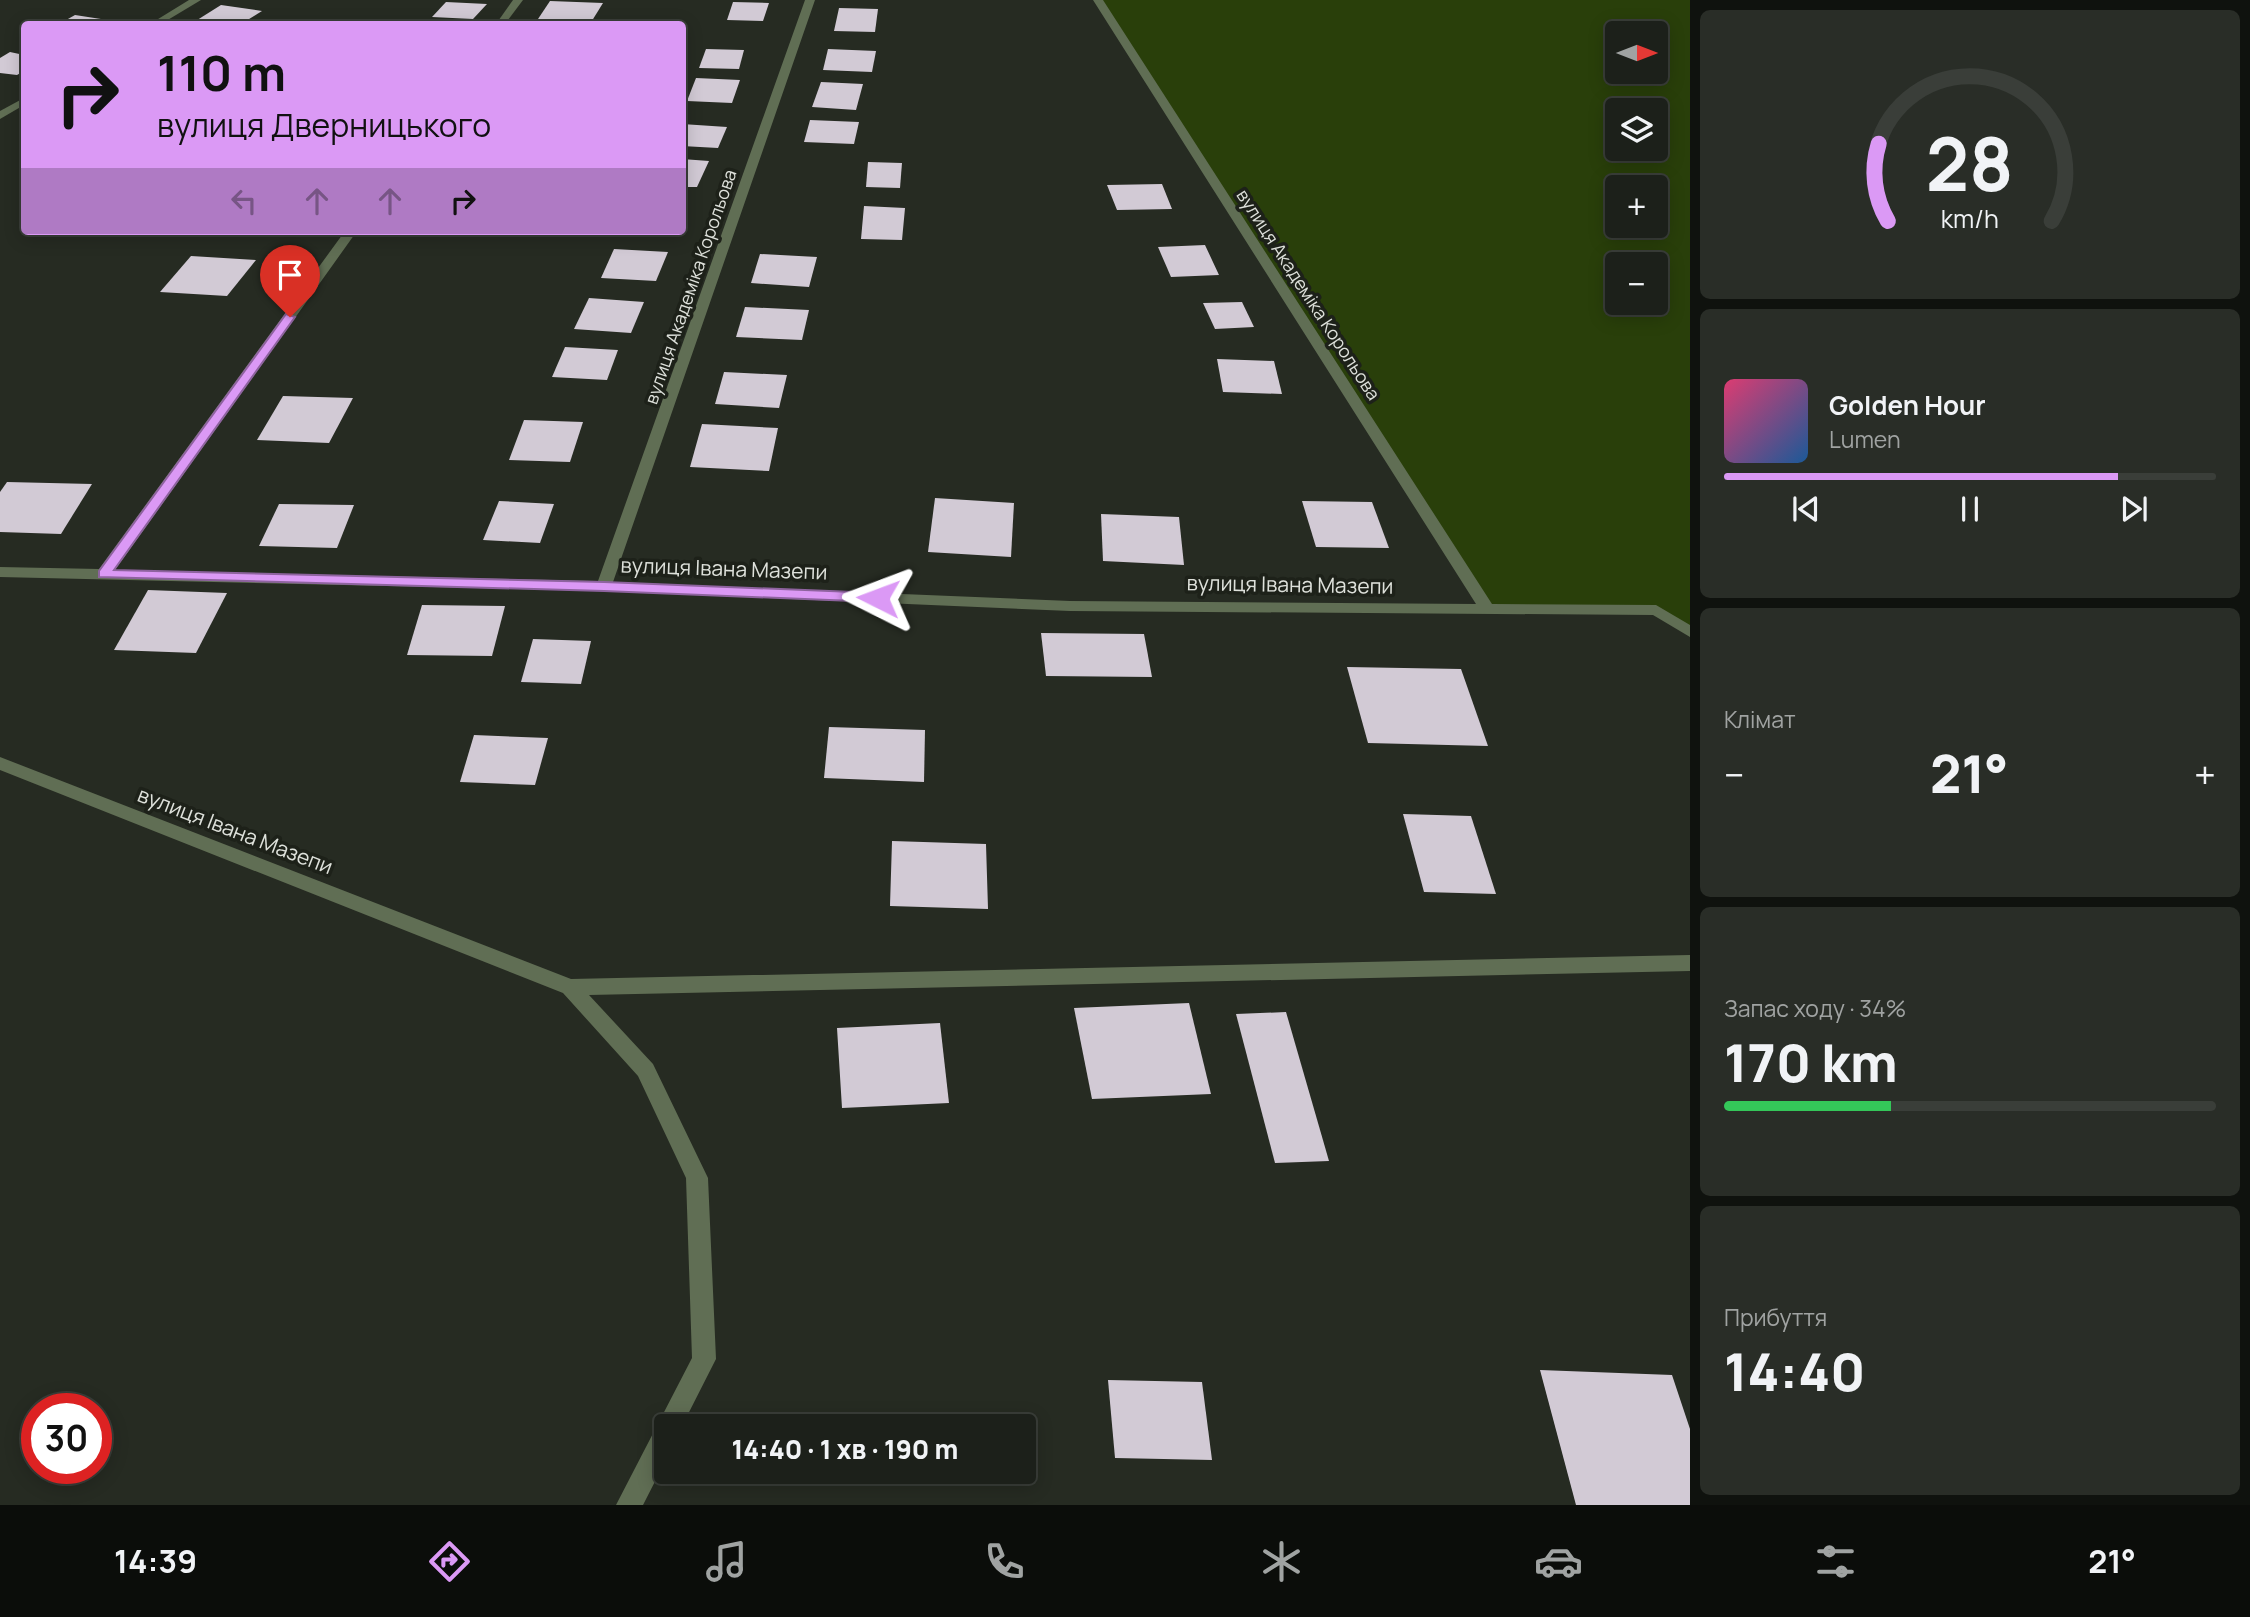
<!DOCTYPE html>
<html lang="uk">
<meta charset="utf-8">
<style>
body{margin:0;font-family:Manrope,sans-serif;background:#292d27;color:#f1f3f6;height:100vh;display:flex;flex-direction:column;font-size:26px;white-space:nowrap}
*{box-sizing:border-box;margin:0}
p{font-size:23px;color:#a0a3a2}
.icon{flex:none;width:38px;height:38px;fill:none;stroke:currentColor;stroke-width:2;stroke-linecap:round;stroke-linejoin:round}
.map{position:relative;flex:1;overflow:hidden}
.panel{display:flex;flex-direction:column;gap:10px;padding:10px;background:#0f120e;width:560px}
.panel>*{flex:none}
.hud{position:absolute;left:21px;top:21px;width:665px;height:214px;border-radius:7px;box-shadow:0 4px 18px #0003,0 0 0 2px #3a3e39;background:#db99f5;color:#111;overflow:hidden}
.needle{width:46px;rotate:90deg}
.controls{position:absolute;left:1605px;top:21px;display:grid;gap:14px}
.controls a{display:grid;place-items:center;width:63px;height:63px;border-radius:7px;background:#1c201a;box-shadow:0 4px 18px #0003,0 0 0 2px #3a3e39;font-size:35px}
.speed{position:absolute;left:21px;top:1393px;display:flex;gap:14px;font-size:35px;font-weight:700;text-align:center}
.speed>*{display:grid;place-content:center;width:91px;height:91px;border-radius:50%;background:#1c201a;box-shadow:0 4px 18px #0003,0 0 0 2px #3a3e39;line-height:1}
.speed .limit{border:10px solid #d22;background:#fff;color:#111}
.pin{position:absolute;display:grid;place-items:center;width:60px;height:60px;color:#fff;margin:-72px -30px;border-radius:50% 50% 50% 0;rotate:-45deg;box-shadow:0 0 7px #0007}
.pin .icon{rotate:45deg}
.me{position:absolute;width:77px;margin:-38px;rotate:273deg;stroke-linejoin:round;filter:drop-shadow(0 0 5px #0008)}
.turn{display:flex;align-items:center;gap:24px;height:147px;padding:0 21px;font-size:32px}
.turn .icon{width:91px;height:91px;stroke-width:2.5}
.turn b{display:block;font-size:49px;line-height:60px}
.lanes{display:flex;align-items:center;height:66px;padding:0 21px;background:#0003;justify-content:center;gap:35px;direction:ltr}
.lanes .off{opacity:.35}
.big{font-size:52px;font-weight:800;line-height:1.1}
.panel .tile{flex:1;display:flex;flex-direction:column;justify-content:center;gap:10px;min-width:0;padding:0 24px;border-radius:10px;background:#292d27}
.panel .dial{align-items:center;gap:0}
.dial svg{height:182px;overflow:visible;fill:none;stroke:#3a3e39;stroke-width:7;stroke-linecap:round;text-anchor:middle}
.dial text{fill:#f1f3f6;stroke:none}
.song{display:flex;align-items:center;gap:21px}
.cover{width:84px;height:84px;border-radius:10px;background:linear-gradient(135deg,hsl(340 70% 55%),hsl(210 70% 35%))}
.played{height:7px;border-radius:4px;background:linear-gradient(90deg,#db99f5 80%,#3a3e39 80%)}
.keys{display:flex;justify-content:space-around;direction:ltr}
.heat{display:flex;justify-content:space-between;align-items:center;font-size:38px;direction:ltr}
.charge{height:10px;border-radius:5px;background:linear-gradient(90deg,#34c759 34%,#3a3e39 0)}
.trip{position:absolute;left:654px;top:1414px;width:382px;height:70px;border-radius:7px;background:#1c201a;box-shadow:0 4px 18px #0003,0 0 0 2px #3a3e39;font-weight:800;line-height:70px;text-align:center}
.tabs{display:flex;height:112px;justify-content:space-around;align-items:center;background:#0b0d0a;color:#a0a3a2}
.tabs .icon{width:49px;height:49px}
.tabs .active{color:#db99f5}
.tabs b{font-size:32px;color:#f1f3f6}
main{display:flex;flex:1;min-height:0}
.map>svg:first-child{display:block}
</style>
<main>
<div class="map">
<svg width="1690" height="1505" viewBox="0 0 1690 1505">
<rect width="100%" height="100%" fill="#262b22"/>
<path fill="#293f0a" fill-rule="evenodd" d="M1098,0H1690V632L1656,610H1488ZM1617,33H1656V72H1617ZM1617,110H1656V149H1617ZM1617,187H1656V226H1617ZM1617,264H1656V303H1617Z"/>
<g fill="#d2cad5">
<polygon points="550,1 603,3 590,24 536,22"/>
<polygon points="446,2 487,4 473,19 432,17"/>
<polygon points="733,2 769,3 763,21 727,20"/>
<polygon points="221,5 262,11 241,24 194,22"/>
<polygon points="839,8 878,9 875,32 834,31"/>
<polygon points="75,15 114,21 108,24 59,24"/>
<polygon points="706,49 744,50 739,69 699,68"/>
<polygon points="828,49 876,51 872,72 823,70"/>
<polygon points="10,52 24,55 24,71 17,75 0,73 0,58"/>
<polygon points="696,78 740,80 732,103 687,101"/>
<polygon points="821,82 863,84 856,110 812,107"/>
<polygon points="810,120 859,122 854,144 804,142"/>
<polygon points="682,124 727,127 718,148 682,146"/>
<polygon points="682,159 709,161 697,187 682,187"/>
<polygon points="868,162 902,163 900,188 866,187"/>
<polygon points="1162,184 1172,209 1117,210 1107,185"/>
<polygon points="864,206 905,208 902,240 861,239"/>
<polygon points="1205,245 1219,275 1171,277 1158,247"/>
<polygon points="614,249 668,252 656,281 601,278"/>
<polygon points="760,254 817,257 809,287 751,283"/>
<polygon points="191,256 256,260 227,296 160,292"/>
<polygon points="589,298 644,302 631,333 574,329"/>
<polygon points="1242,302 1254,327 1215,329 1203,303"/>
<polygon points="745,307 809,310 802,340 736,337"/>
<polygon points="565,347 618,350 607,380 552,377"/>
<polygon points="1217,359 1274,361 1282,394 1223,392"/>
<polygon points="724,372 787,375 779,408 715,404"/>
<polygon points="283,396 353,398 329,443 257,440"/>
<polygon points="524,420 583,422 570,462 509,460"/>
<polygon points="702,424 778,428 769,471 690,467"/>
<polygon points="7,482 92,484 61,534 0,532 0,492"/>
<polygon points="935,498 1014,503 1011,557 928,552"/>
<polygon points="499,501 554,504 540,543 483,540"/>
<polygon points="1302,501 1372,502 1389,548 1316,547"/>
<polygon points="279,504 354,505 337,548 259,546"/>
<polygon points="1101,514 1179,517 1184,565 1103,561"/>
<polygon points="148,590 227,593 196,653 114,650"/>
<polygon points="422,605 505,606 492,656 407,655"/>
<polygon points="1041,633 1144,634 1152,677 1046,676"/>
<polygon points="533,639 591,641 581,684 521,682"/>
<polygon points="1347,667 1461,669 1488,746 1368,743"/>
<polygon points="829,727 925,730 924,782 824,778"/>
<polygon points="474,735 548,738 535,785 460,782"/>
<polygon points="1403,814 1471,816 1496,894 1424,892"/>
<polygon points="892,841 986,844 988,909 890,906"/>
<polygon points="1189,1003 1211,1094 1092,1099 1074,1008"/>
<polygon points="1286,1012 1329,1161 1275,1163 1236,1014"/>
<polygon points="940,1023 949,1103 842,1108 837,1028"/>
<polygon points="1540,1370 1672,1375 1690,1429 1690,1505 1576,1505"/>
<polygon points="1108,1380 1202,1382 1212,1460 1115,1458"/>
</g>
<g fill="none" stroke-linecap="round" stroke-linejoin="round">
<g fill="#606e54" fill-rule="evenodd">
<polygon points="189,0 201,0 161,24 150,24"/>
<polygon points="513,0 523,0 505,24 496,24"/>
<polygon points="805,0 815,0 613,582 1070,601 1476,604 1093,0 1103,0 1492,604 1656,605 1690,625 1690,637 1653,615 1070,611 604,591 0,577 0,567 99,569 345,231 357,231 115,570 598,581"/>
<polygon points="24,98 24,105 0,119 0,111"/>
<polygon points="0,757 571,979 1690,955 1690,971 589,995 653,1064 708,1178 716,1359 682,1426 667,1426 667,1458 643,1505 616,1505 692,1358 686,1178 638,1076 563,993 0,770"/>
</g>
</g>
<polygon fill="#db99f5" stroke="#8e639f" stroke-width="2" points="286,314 295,317 114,570 604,582 878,593 886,598 878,602 604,591 99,577 99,571"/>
<g text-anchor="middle" stroke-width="7" stroke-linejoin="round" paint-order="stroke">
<g font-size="18" fill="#dee1db" stroke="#1d2119">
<text transform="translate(691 287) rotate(-71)" y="6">вулиця Академіка Корольова</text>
<text transform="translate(1308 295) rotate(57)" y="6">вулиця Академіка Корольова</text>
</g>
<g font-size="21" fill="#dee1db" stroke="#1d2119">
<text transform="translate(724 569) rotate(2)" y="7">вулиця Івана Мазепи</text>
<text transform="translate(1290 585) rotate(1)" y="7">вулиця Івана Мазепи</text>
<text transform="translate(235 831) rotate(21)" y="7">вулиця Івана Мазепи</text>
</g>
</g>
</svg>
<div class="controls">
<a><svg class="needle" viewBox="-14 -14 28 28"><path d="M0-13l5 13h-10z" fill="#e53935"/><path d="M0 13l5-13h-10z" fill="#a0a3a2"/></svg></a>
<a><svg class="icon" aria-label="layers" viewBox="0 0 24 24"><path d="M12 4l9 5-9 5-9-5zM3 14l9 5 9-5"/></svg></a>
<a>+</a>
<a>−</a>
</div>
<div class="speed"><div class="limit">30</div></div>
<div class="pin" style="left:290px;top:317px;background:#d93025"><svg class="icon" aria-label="arrive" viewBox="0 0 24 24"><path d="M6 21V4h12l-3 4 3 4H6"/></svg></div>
<svg class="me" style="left:878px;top:598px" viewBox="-20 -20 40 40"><path d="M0-17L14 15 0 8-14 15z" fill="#db99f5" stroke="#fff" stroke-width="4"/></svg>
<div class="trip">14:40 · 1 хв · 190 m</div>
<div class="hud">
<div class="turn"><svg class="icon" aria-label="right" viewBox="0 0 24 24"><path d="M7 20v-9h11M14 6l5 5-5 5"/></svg><div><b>110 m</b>вулиця Дверницького</div></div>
<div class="lanes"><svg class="icon off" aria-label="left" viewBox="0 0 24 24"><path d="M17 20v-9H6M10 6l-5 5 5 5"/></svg><svg class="icon off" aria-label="ahead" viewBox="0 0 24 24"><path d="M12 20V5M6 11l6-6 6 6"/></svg><svg class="icon off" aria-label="ahead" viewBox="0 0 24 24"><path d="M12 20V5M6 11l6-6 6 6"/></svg><svg class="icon" aria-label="right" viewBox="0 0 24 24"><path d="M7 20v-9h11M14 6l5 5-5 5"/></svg></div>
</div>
</div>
<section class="panel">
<div class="tile dial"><svg viewBox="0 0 100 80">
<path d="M14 69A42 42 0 1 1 86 69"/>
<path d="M14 69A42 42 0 0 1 10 35" stroke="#db99f5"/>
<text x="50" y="56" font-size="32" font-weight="700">28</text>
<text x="50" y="72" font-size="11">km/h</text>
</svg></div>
<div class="tile">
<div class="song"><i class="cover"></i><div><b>Golden Hour</b><p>Lumen</p></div></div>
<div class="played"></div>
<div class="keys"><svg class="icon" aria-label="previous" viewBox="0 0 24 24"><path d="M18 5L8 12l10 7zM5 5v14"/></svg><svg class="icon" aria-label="pause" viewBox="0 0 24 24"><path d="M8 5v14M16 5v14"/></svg><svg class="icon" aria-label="next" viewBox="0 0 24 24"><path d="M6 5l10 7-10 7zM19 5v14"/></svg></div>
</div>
<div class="tile"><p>Клімат</p>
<div class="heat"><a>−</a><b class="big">21°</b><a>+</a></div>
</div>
<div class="tile"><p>Запас ходу · 34%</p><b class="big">170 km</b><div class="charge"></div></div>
<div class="tile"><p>Прибуття</p><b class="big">14:40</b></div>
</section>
</main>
<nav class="tabs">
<b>14:39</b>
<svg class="icon active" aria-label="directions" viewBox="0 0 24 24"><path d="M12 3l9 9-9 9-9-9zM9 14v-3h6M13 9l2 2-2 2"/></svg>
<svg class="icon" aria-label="music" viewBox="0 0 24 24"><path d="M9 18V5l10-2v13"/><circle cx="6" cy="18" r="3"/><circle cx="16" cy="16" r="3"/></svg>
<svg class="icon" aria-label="phone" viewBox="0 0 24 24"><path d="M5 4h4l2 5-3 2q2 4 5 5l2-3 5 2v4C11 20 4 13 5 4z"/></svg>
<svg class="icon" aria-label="climate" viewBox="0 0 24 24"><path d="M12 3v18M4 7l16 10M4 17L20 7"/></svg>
<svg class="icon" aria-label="car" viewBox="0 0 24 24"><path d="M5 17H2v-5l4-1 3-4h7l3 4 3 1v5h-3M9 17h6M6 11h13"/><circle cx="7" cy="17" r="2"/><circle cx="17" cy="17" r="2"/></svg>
<svg class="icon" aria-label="filters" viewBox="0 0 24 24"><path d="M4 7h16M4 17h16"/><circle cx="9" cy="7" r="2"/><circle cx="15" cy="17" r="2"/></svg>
<b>21°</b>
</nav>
